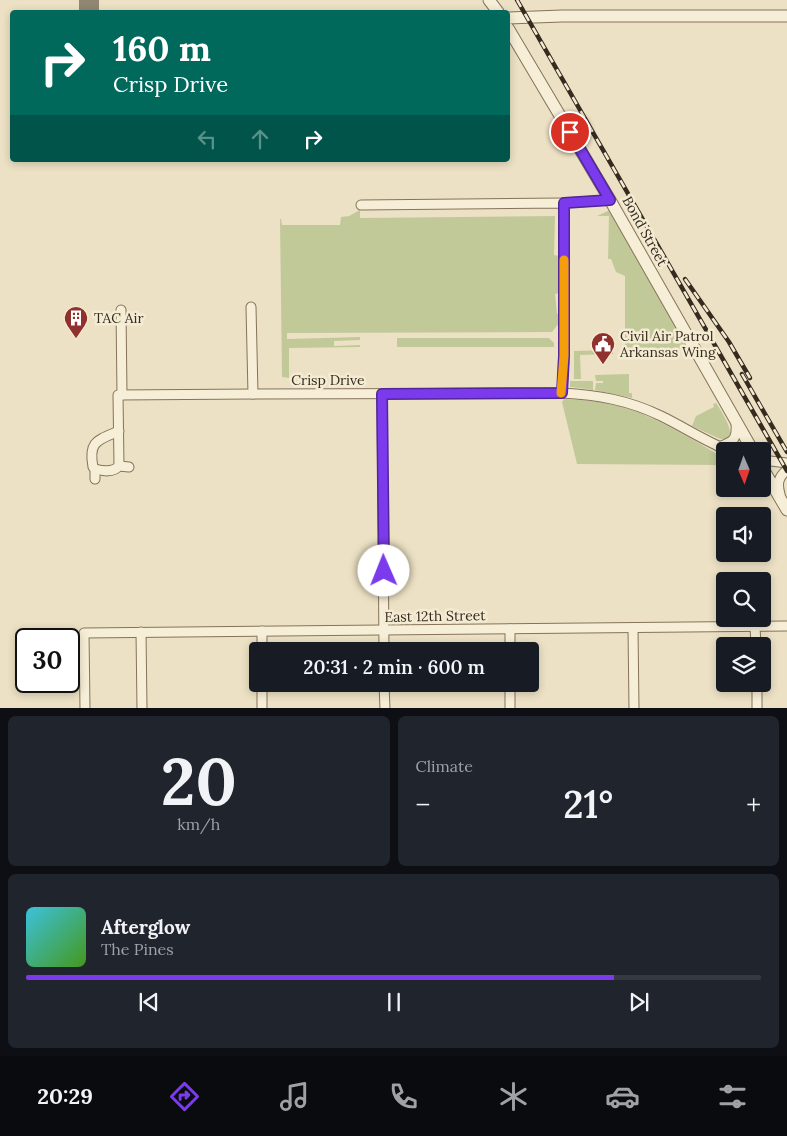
<!DOCTYPE html>
<meta charset="utf-8">
<style>
body{margin:0;font-family:Lora,serif;background:#20242c;color:#f1f3f6;height:100vh;display:flex;flex-direction:column;font-size:19px;white-space:nowrap}
*{box-sizing:border-box;margin:0}
p{font-size:16px;color:#9ea1a6}
.icon{flex:none;width:28px;height:28px;fill:none;stroke:currentColor;stroke-width:2;stroke-linecap:round;stroke-linejoin:round}
.map{position:relative;height:708px;overflow:hidden}
.details{display:flex;flex-direction:column;gap:8px;padding:8px;background:#0d0f14;flex:1}
.details>*{flex:none}
.banner{position:absolute;left:10px;top:10px;width:500px;height:152px;border-radius:5px;box-shadow:0 2px 8px #0003;background:#00695c;color:#fff;overflow:hidden}
.needle{width:32px;rotate:178deg}
.fabs{position:absolute;left:716px;top:442px;display:grid;gap:10px}
.fabs a{display:grid;place-items:center;width:55px;height:55px;border-radius:5px;background:#171b24;box-shadow:0 2px 8px #0003;font-size:25px}
.speed{position:absolute;left:15px;top:628px;display:flex;gap:10px;font-size:25px;font-weight:700;text-align:center}
.speed>*{display:grid;place-content:center;width:65px;height:65px;border-radius:50%;background:#171b24;box-shadow:0 2px 8px #0003;line-height:1}
.speed .limit{border:2px solid #111;border-radius:8px;background:#fff;color:#111}
.pin{position:absolute;display:grid;place-items:center;width:42px;height:42px;color:#fff;margin:-21px;border:2px solid #fff;border-radius:50%;box-shadow:0 1px 5px #0007}
.me{position:absolute;width:55px;margin:-28px;rotate:359deg;stroke-linejoin:round;filter:drop-shadow(0 0 4px #0008)}
.turn{display:flex;align-items:center;gap:18px;height:105px;padding:0 20px;font-size:22px}
.turn .icon{width:65px;height:65px;stroke-width:2.5}
.turn b{display:block;font-size:35px;line-height:42px}
.lanes{display:flex;align-items:center;height:48px;padding:0 20px;background:#0003;justify-content:center;gap:25px;direction:ltr}
.lanes .off{opacity:.35}
.big{font-size:38px;font-weight:600;line-height:1.1}
.details .tile{flex:1;display:flex;flex-direction:column;justify-content:center;gap:8px;min-width:0;padding:0 18px;border-radius:8px;background:#20242c}
.details .dial{align-items:center;gap:0}
.dial b{font-size:65px;line-height:1}
.song{display:flex;align-items:center;gap:15px}
.cover{width:60px;height:60px;border-radius:8px;background:linear-gradient(135deg,hsl(190 70% 55%),hsl(100 70% 35%))}
.played{height:5px;border-radius:2px;background:linear-gradient(90deg,#7c3aed 80%,#363941 80%)}
.keys{display:flex;justify-content:space-around;direction:ltr}
.heat{display:flex;justify-content:space-between;align-items:center;font-size:28px;direction:ltr}
.details .tiles{flex:1;display:grid;gap:8px;grid-template-columns:1fr 1fr}
.tile:last-child{grid-column:span 2}
.trip{position:absolute;left:249px;top:642px;width:290px;height:50px;border-radius:5px;background:#171b24;box-shadow:0 2px 8px #0003;font-weight:600;line-height:50px;text-align:center}
.dock{display:flex;height:80px;justify-content:space-around;align-items:center;background:#090b0e;color:#9ea1a6}
.dock .icon{width:35px;height:35px}
.dock .on{color:#7c3aed}
.dock b{font-size:22px;color:#f1f3f6}
.map>svg:first-child{display:block}
</style>
<div class="map">
<svg width="787" height="709" viewBox="0 0 787 709">
<rect width="100%" height="100%" fill="#ece1c4"/>
<g fill="#c2c998">
<polygon points="360,210 360,218 555,216 554,255 559,256 559,293 555,294 557,314 560,314 559,323 552,332 287,333 287,339 360,337 360,340 334,341 334,346 360,345 360,347 289,348 289,378 282,377 280,219 281,219 282,225 340,225 341,217 349,216"/>
<polygon points="610,210 690,349 625,348 625,276 616,272 611,259 608,259 609,216 597,216"/>
<polygon points="397,338 549,338 554,343 554,347 397,347"/>
<polygon points="613,350 613,354 580,355 581,379 574,379 574,351"/>
<polygon points="629,374 629,393 632,393 632,398 595,390 596,383 603,383 603,381 596,381 595,375"/>
<polygon points="570,381 593,381 593,390 572,387 570,387"/>
<path d="M564,399C585,400 609,402 629,409C663,421 694,440 725,459V462L717,465L577,464L562,402Z"/>
<path d="M716,403C721,410 744,446 718,438L692,426L696,416L714,407L713,404Z"/>
</g>
<g fill="none" stroke-linecap="round" stroke-linejoin="round">
<polyline stroke="#918672" stroke-width="20" points="89,0 89,12"/>
<g stroke="#85735b" stroke-width="11">
<g id="minor">
<polyline points="564,203 610,200"/>
<polyline points="361,205 564,203 564,356 562,393"/>
<path d="M251,307L253,394L562,393C598,395 628,400 661,416C684,427 706,442 730,451"/>
<polyline points="121,310 122,395"/>
<polyline points="382,394 384,651"/>
<path d="M719,447C735,441 737,439 736,422"/>
<polyline points="762,460 787,463"/>
<polyline points="119,466 118,395 253,394"/>
<path d="M95,469C103,471 113,473 119,466L129,467"/>
<path d="M95,479V469L93,467C88,441 98,440 119,431"/>
<path d="M780,494C777,484 778,477 787,470"/>
<polyline points="755,627 756,646"/>
<polyline points="633,628 634,709"/>
<polyline points="510,629 510,651"/>
<polyline points="262,631 262,651"/>
<polyline points="141,632 142,709"/>
<polyline points="262,684 262,709"/>
<polyline points="384,684 385,709"/>
<polyline points="510,684 510,709"/>
<polyline points="757,684 757,709"/>
<polyline points="85,709 84,633 787,626"/>
</g>
</g>
<g stroke="#85735b" stroke-width="13">
<g id="tertiary">
<polyline points="489,0 498,12"/>
<polyline points="508,18 562,16 787,16"/>
<polyline points="508,28 610,200 753,451"/>
<polyline points="762,467 787,510"/>
</g>
</g>
<use href="#minor" stroke="#f7eed7" stroke-width="9"/>
<use href="#tertiary" stroke="#f7eed7" stroke-width="11"/>
<g stroke="#362b1f" stroke-width="4.5">
<g id="rail">
<polyline points="517,0 787,471"/>
<polyline points="685,279 729,342 750,378"/>
<polyline points="742,374 787,452"/>
</g>
</g>
<use href="#rail" stroke="#f4ebd3" stroke-width="2.5" stroke-dasharray="8" stroke-linecap="butt"/>
</g>
<g fill="none" stroke-linecap="round" stroke-linejoin="round">
<g stroke="#51269a" stroke-width="12">
<polyline id="route" points="384,571 382,394 562,393 564,356 564,203 610,200 570,132"/>
</g>
<use href="#route" stroke="#7c3aed" stroke-width="9"/>
<polyline stroke="#f59e0b" stroke-width="9" points="561,393 564,356 564,260"/>
</g>
<defs>
<g id="building-pin" transform="scale(1.25)"><path d="M0 17L-7.5 6A9.5 9.5 0 1 1 7.5 6Z" fill="#91312e" stroke="#f4ebd3"/><path d="M-4-6H4V6H1V3H-1V6H-4ZM-2.5-4.3h1.7v1.8h-1.7ZM.8-4.3h1.7v1.8H.8ZM-2.5-1h1.7V.8h-1.7ZM.8-1h1.7V.8H.8Z" fill="#fff"/></g>
<g id="civic-pin" transform="scale(1.25)"><path d="M0 17L-7.5 6A9.5 9.5 0 1 1 7.5 6Z" fill="#91312e" stroke="#f4ebd3"/><path d="M-.6-6.5H3V-4.5H.6V-3L4-1V1h2V6H-6V1h2V-1L-.6-3ZM-1.2 2.5V6h2.4V2.5Z" fill="#fff"/></g>
</defs>
<g fill-rule="evenodd">
<use href="#building-pin" x="76" y="318"/>
<use href="#civic-pin" x="603" y="344"/>
</g>
<g text-anchor="middle" stroke-width="5" stroke-linejoin="round" paint-order="stroke">
<g font-size="14" fill="#362b1f" stroke="#f4ebd3">
<text transform="translate(645 231) rotate(61)" y="5">Bond Street</text>
<text x="328" y="385">Crisp Drive</text>
<text transform="translate(435 616) rotate(-1)" y="5">East 12th Street</text>
</g>
<g font-size="14" fill="#362b1f" stroke="#f4ebd3" text-anchor="start">
<text x="94" y="323">TAC Air</text>
<text x="620" y="341">Civil Air Patrol<tspan x="620" dy="16">Arkansas Wing</tspan></text>
</g>
</g>
</svg>
<div class="fabs">
<a><svg class="needle" viewBox="-14 -14 28 28"><path d="M0-13l5 13h-10z" fill="#e53935"/><path d="M0 13l5-13h-10z" fill="#9ea1a6"/></svg></a>
<a><svg class="icon" aria-label="sound" viewBox="0 0 24 24"><path d="M4 9h4l5-4v14l-5-4H4zM17 9q2 3 0 6"/></svg></a>
<a><svg class="icon" aria-label="search" viewBox="0 0 24 24"><circle cx="10" cy="10" r="6"/><path d="M15 15l6 6"/></svg></a>
<a><svg class="icon" aria-label="layers" viewBox="0 0 24 24"><path d="M12 4l9 5-9 5-9-5zM3 14l9 5 9-5"/></svg></a>
</div>
<div class="speed"><div class="limit">30</div></div>
<div class="pin" style="left:570px;top:132px;background:#d93025"><svg class="icon" aria-label="arrive" viewBox="0 0 24 24"><path d="M6 21V4h12l-3 4 3 4H6"/></svg></div>
<svg class="me" style="left:384px;top:571px" viewBox="-20 -20 40 40"><circle r="19" fill="#fff"/><path d="M0-13L10 11 0 6-10 11z" fill="#7c3aed"/></svg>
<div class="trip">20:31 · 2 min · 600 m</div>
<div class="banner">
<div class="turn"><svg class="icon" aria-label="right" viewBox="0 0 24 24"><path d="M7 20v-9h11M14 6l5 5-5 5"/></svg><div><b>160 m</b>Crisp Drive</div></div>
<div class="lanes"><svg class="icon off" aria-label="left" viewBox="0 0 24 24"><path d="M17 20v-9H6M10 6l-5 5 5 5"/></svg><svg class="icon off" aria-label="ahead" viewBox="0 0 24 24"><path d="M12 20V5M6 11l6-6 6 6"/></svg><svg class="icon" aria-label="right" viewBox="0 0 24 24"><path d="M7 20v-9h11M14 6l5 5-5 5"/></svg></div>
</div>
</div>
<section class="details">
<div class="tiles">
<div class="tile dial"><b>20</b><p>km/h</p></div>
<div class="tile"><p>Climate</p>
<div class="heat"><a>−</a><b class="big">21°</b><a>+</a></div>
</div>
<div class="tile">
<div class="song"><i class="cover"></i><div><b>Afterglow</b><p>The Pines</p></div></div>
<div class="played"></div>
<div class="keys"><svg class="icon" aria-label="previous" viewBox="0 0 24 24"><path d="M18 5L8 12l10 7zM5 5v14"/></svg><svg class="icon" aria-label="pause" viewBox="0 0 24 24"><path d="M8 5v14M16 5v14"/></svg><svg class="icon" aria-label="next" viewBox="0 0 24 24"><path d="M6 5l10 7-10 7zM19 5v14"/></svg></div>
</div>
</div>
</section>
<nav class="dock">
<b>20:29</b>
<svg class="icon on" aria-label="directions" viewBox="0 0 24 24"><path d="M12 3l9 9-9 9-9-9zM9 14v-3h6M13 9l2 2-2 2"/></svg>
<svg class="icon" aria-label="music" viewBox="0 0 24 24"><path d="M9 18V5l10-2v13"/><circle cx="6" cy="18" r="3"/><circle cx="16" cy="16" r="3"/></svg>
<svg class="icon" aria-label="phone" viewBox="0 0 24 24"><path d="M5 4h4l2 5-3 2q2 4 5 5l2-3 5 2v4C11 20 4 13 5 4z"/></svg>
<svg class="icon" aria-label="climate" viewBox="0 0 24 24"><path d="M12 3v18M4 7l16 10M4 17L20 7"/></svg>
<svg class="icon" aria-label="car" viewBox="0 0 24 24"><path d="M5 17H2v-5l4-1 3-4h7l3 4 3 1v5h-3M9 17h6M6 11h13"/><circle cx="7" cy="17" r="2"/><circle cx="17" cy="17" r="2"/></svg>
<svg class="icon" aria-label="filters" viewBox="0 0 24 24"><path d="M4 7h16M4 17h16"/><circle cx="9" cy="7" r="2"/><circle cx="15" cy="17" r="2"/></svg>
</nav>
